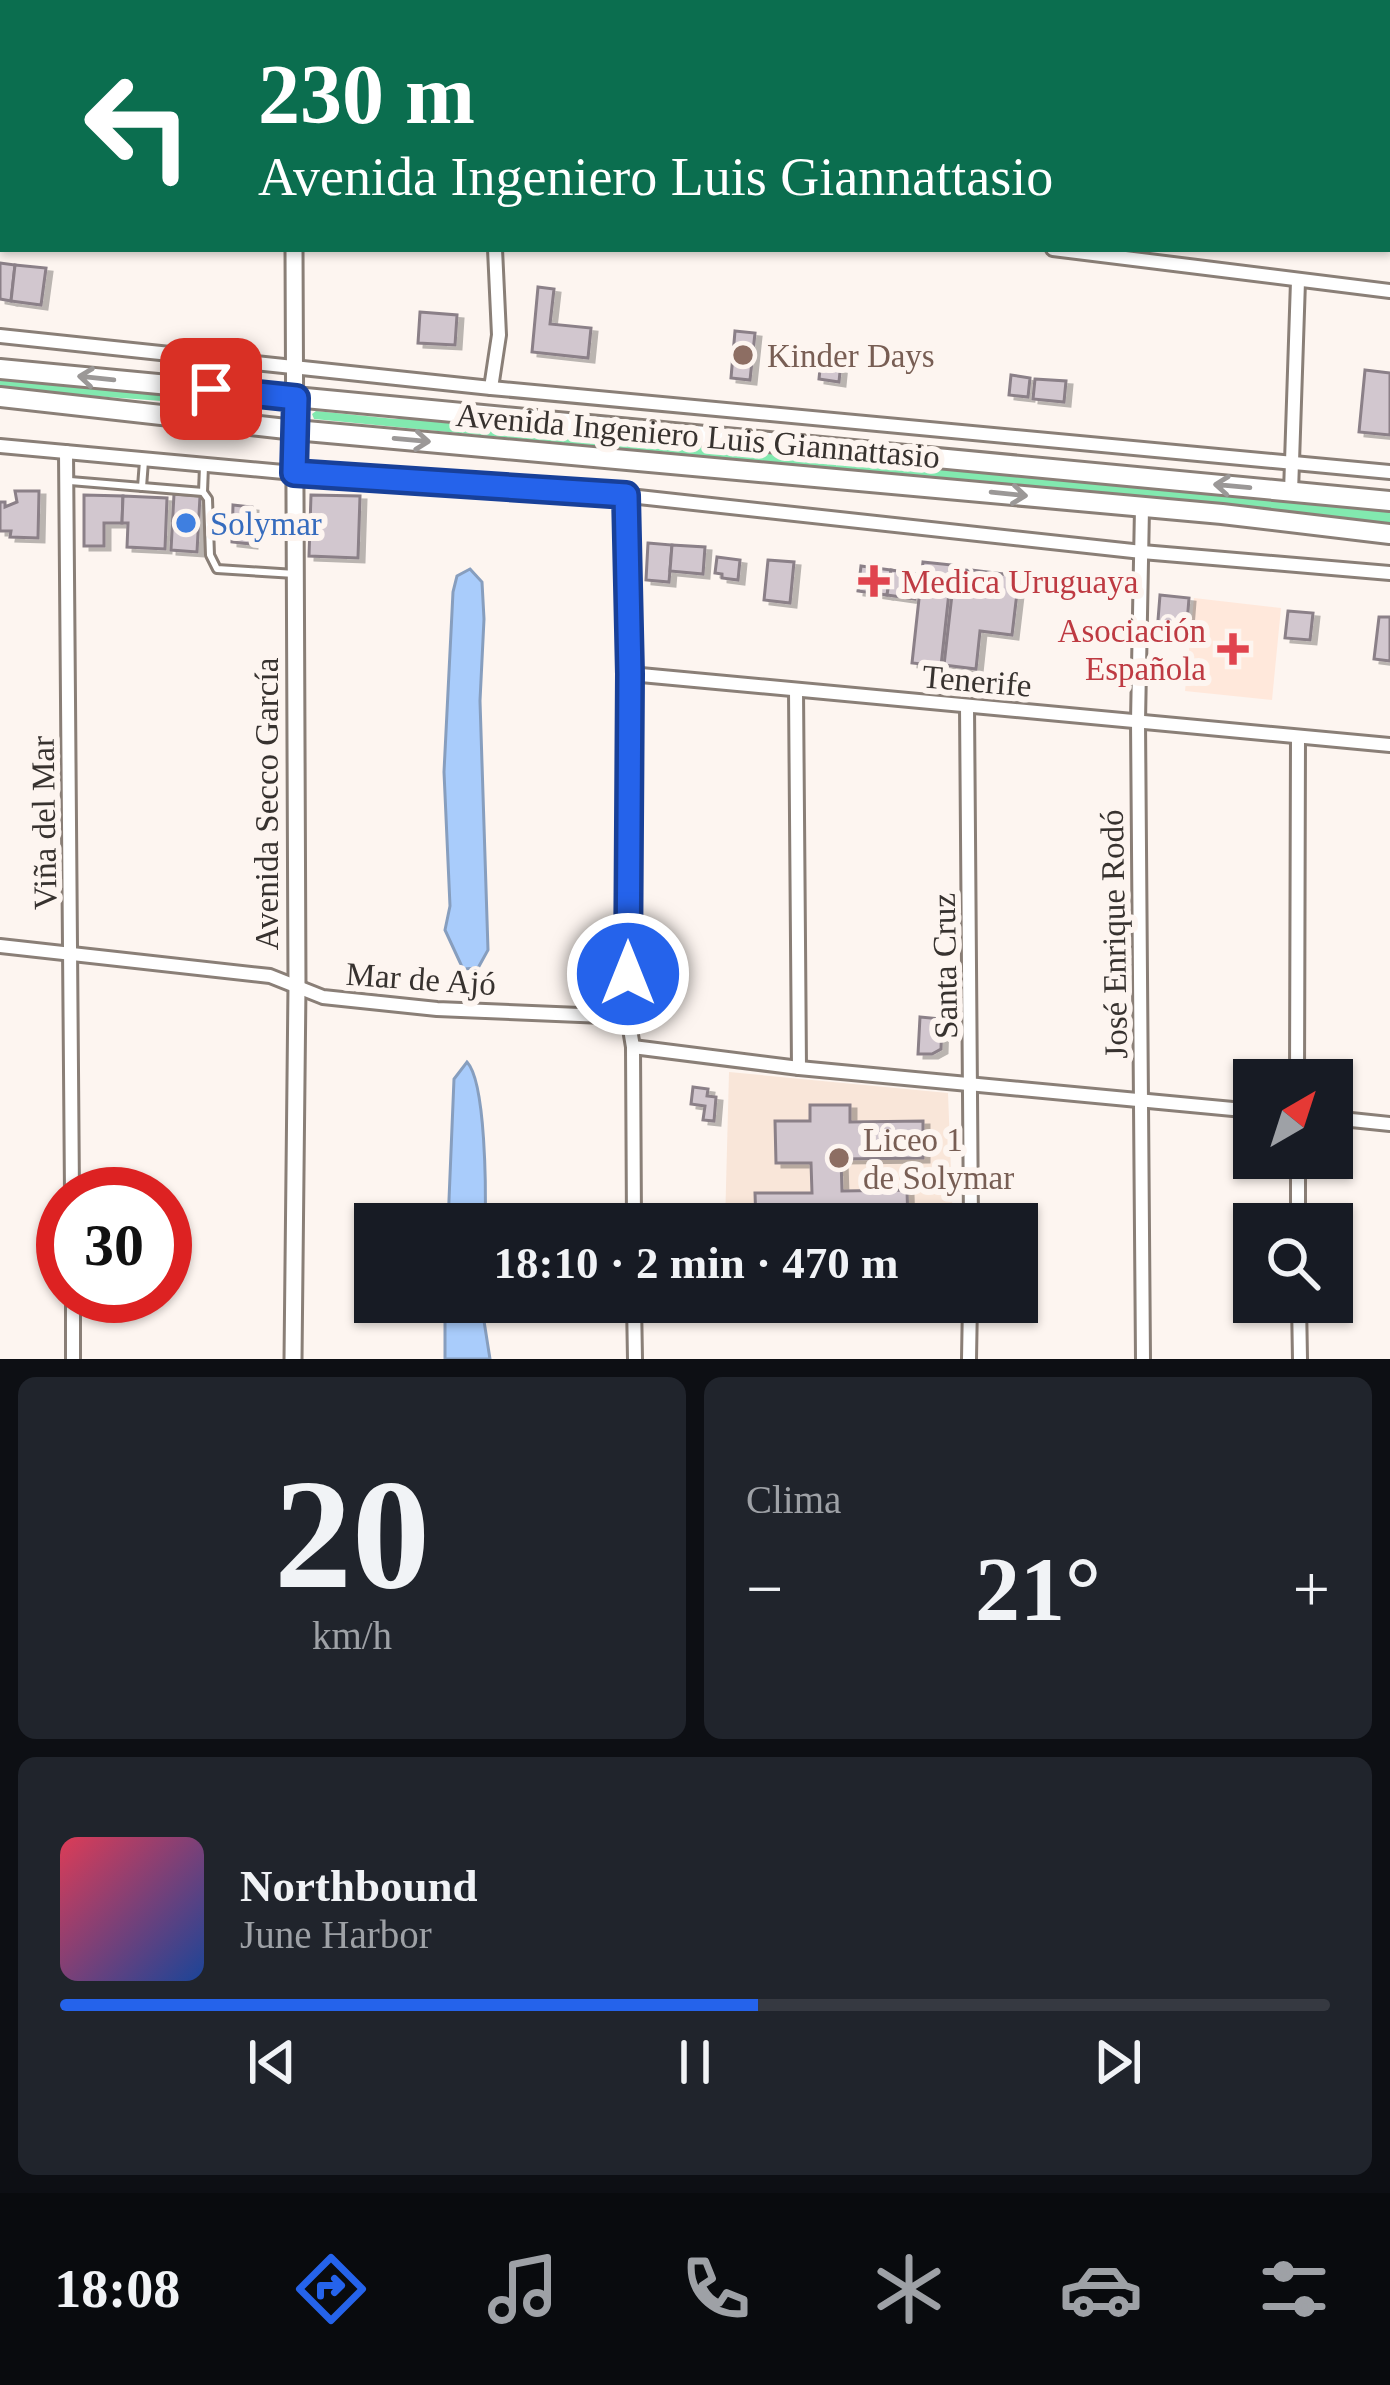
<!DOCTYPE html>
<html lang="es">
<meta charset="utf-8">
<style>
body{margin:0;font-family:"Times New Roman",serif;background:#20242c;color:#f1f3f6;height:100vh;display:flex;flex-direction:column;font-size:45px;white-space:nowrap}
*{box-sizing:border-box;margin:0}
p{font-size:39px;color:#9ea1a6}
.icon{flex:none;width:66px;height:66px;fill:none;stroke:currentColor;stroke-width:2;stroke-linecap:round;stroke-linejoin:round}
.map{position:relative;height:1359px;overflow:hidden}
.drawer{display:flex;flex-direction:column;gap:18px;padding:18px;background:#0d0f14;flex:1}
.drawer>*{flex:none}
.hud{position:absolute;left:0px;top:0px;width:1392px;height:252px;box-shadow:0 3px 9px #0004;background:#0b6e4f;color:#fff;overflow:hidden}
.needle{width:78px;rotate:39deg}
.buttons{position:absolute;left:1233px;top:1059px;display:grid;gap:24px}
.buttons a{display:grid;place-items:center;width:120px;height:120px;border-radius:0px;background:#171b24;box-shadow:0 3px 9px #0004;font-size:60px}
.speed{position:absolute;left:36px;top:1167px;display:flex;gap:24px;font-size:60px;font-weight:700;text-align:center}
.speed>*{display:grid;place-content:center;width:156px;height:156px;border-radius:50%;background:#171b24;box-shadow:0 3px 9px #0004;line-height:1}
.speed .limit{border:18px solid #d22;background:#fff;color:#111}
.pin{position:absolute;display:grid;place-items:center;width:102px;height:102px;color:#fff;margin:-51px;border-radius:24px;box-shadow:0 6px 18px #0006}
.me{position:absolute;width:132px;margin:-66px;rotate:0deg;stroke-linejoin:round;filter:drop-shadow(0 0 9px #0008)}
.turn{display:flex;align-items:center;gap:42px;height:252px;padding:0 60px;font-size:54px}
.turn .icon{width:156px;height:156px;stroke-width:2.5}
.turn b{display:block;font-size:84px;line-height:102px}
.big{font-size:90px;font-weight:700;line-height:1.1}
.drawer .widget{flex:1;display:flex;flex-direction:column;justify-content:center;gap:18px;min-width:0;padding:0 42px;border-radius:18px;background:#20242c}
.drawer .dial{align-items:center;gap:0}
.dial b{font-size:156px;line-height:1}
.song{display:flex;align-items:center;gap:36px}
.cover{width:144px;height:144px;border-radius:18px;background:linear-gradient(135deg,hsl(350 70% 55%),hsl(220 70% 35%))}
.played{height:12px;border-radius:6px;background:linear-gradient(90deg,#2563eb 55%,#363941 55%)}
.keys{display:flex;justify-content:space-around;direction:ltr}
.heat{display:flex;justify-content:space-between;align-items:center;font-size:66px;direction:ltr}
.drawer .tiles{flex:1;display:grid;gap:18px;grid-template-columns:1fr 1fr}
.widget:last-child{grid-column:span 2}
.trip{position:absolute;left:354px;top:1203px;width:684px;height:120px;border-radius:0px;background:#171b24;box-shadow:0 3px 9px #0004;font-weight:700;line-height:120px;text-align:center}
.menu{display:flex;height:192px;justify-content:space-around;align-items:center;background:#090b0e;color:#9ea1a6}
.menu .icon{width:84px;height:84px}
.menu .on{color:#2563eb}
.menu b{font-size:54px;color:#f1f3f6}
.map>svg:first-child{display:block}
</style>
<div class="map">
<svg width="1390" height="1359" viewBox="0 0 1390 1359">
<defs>
<filter id="shadow"><feDropShadow dx="6" dy="4" stdDeviation="0" flood-color="#0004"/></filter>
</defs>
<rect width="100%" height="100%" fill="#fdf5f0"/>
<polygon fill="#f9e6d9" points="729,1072 948,1093 953,1224 725,1224"/>
<polygon fill="#ffe8db" points="1194,598 1281,608 1272,700 1185,691"/>
<g fill="#82e9af">
<polygon points="0,377 270,403 270,409 0,389"/>
<polygon points="316,411 395,419 427,416 1390,510 1390,523 314,419 312,414"/>
</g>
<g fill="#a9ccfb" stroke="#879ebe" stroke-width="3">
<polygon points="470,569 482,582 484,619 480,701 488,950 478,968 463,969 445,930 450,906 444,772 453,592 457,576"/>
<path d="M467,1062C486,1082 486,1192 485,1224H448L454,1079Z"/>
<polygon points="445,1302 481,1302 490,1359 445,1359"/>
</g>
<g fill="#d2c7cf" stroke="#8b8088" stroke-width="3" filter="url(#shadow)">
<polygon points="0,263 15,265 11,301 0,299"/>
<polygon points="15,265 46,268 41,305 11,301"/>
<polygon points="538,287 554,289 550,324 591,328 588,358 532,352"/>
<polygon points="420,312 457,315 455,345 418,343"/>
<polygon points="735,331 755,333 750,380 731,378"/>
<polygon points="821,359 841,362 839,382 819,379"/>
<polygon points="1365,370 1390,373 1390,435 1359,432"/>
<polygon points="1011,375 1030,378 1028,397 1009,395"/>
<polygon points="1035,379 1066,381 1064,402 1033,399"/>
<polygon points="15,491 39,491 38,538 10,537 11,531 0,531 0,502 5,502 5,507 17,502"/>
<polygon points="174,494 200,496 197,552 171,550"/>
<polygon points="84,495 123,496 122,523 104,523 104,546 84,546"/>
<polygon points="311,495 360,496 358,558 309,556"/>
<polygon points="123,496 167,498 165,549 127,547 128,523 122,523"/>
<polygon points="233,505 252,507 251,544 232,542"/>
<polygon points="648,543 672,545 669,582 646,580"/>
<polygon points="672,545 705,547 703,574 670,571"/>
<polygon points="717,557 740,560 738,580 722,578 722,574 715,573"/>
<polygon points="768,560 794,562 790,603 764,600"/>
<polygon points="923,562 952,565 941,666 912,663"/>
<polygon points="861,566 891,570 887,595 858,591"/>
<polygon points="955,568 1019,576 1012,635 980,631 976,669 944,665"/>
<polygon points="891,570 918,574 915,599 887,595"/>
<polygon points="1160,595 1189,598 1186,636 1157,633"/>
<polygon points="1288,611 1313,613 1310,640 1285,638"/>
<polygon points="1379,617 1390,617 1390,661 1374,659"/>
<polygon points="920,1017 942,1019 941,1049 932,1054 918,1054"/>
<polygon points="693,1087 708,1089 707,1096 716,1097 714,1121 703,1120 705,1106 691,1104"/>
<polygon points="810,1105 850,1105 850,1122 923,1121 923,1158 841,1159 842,1191 907,1190 908,1224 756,1224 755,1193 812,1193 811,1163 776,1163 775,1121 810,1121"/>
</g>
<g fill="none" stroke-linecap="round" stroke-linejoin="round">
<g stroke="#8a7f77" stroke-width="12">
<g id="service">
<polyline points="422,3 424,0"/>
<polyline points="70,481 203,492 208,499 210,555 217,569 295,574"/>
<polyline points="142,487 144,461"/>
<polyline points="203,492 204,466"/>
</g>
</g>
<g stroke="#8a7f77" stroke-width="18">
<g id="minor">
<polyline points="67,0 67,3"/>
<polyline points="489,0 490,3"/>
<polyline points="892,0 896,3"/>
<polyline points="607,3 607,0"/>
<polyline points="825,3 830,0"/>
<polyline points="1305,3 1310,0"/>
<polyline points="1389,66 1390,67"/>
<polyline points="0,142 3,142"/>
<polyline points="1053,249 1390,291"/>
<polyline points="0,336 491,388 1390,472"/>
<polyline points="491,388 499,335 495,249"/>
<polyline points="0,446 294,473 602,493 1142,552 1390,573"/>
<polyline points="66,452 72,1194"/>
<polyline points="1291,492 1298,281"/>
<polyline points="625,495 630,674 628,1017 633,1047 634,1224"/>
<polyline points="1142,508 1138,721 1143,1359"/>
<polyline points="630,674 1390,745"/>
<polyline points="796,690 799,1068"/>
<polyline points="967,706 971,1224"/>
<polyline points="0,946 270,976 323,997 437,1009 628,1017"/>
<polyline points="633,1047 799,1068 1254,1111"/>
<polyline points="1297,1080 1298,738"/>
<polyline points="1332,1118 1390,1124"/>
<polyline points="1298,1158 1298,1224"/>
<polyline points="73,1296 73,1359"/>
<polyline points="634,1302 635,1359"/>
<polyline points="1299,1302 1300,1359"/>
<polyline points="969,1359 970,1302"/>
</g>
</g>
<g stroke="#8a7f77" stroke-width="21">
<g id="tertiary">
<polyline points="300,3 300,0"/>
<polyline points="293,1359 297,986 294,249"/>
</g>
</g>
<g stroke="#8a7f77" stroke-width="24">
<g id="primary">
<polyline points="0,369 1390,501"/>
<polyline points="0,397 295,430 1222,514 1390,534"/>
</g>
</g>
<use href="#service" stroke="#fff" stroke-width="6"/>
<use href="#minor" stroke="#fff" stroke-width="12"/>
<use href="#tertiary" stroke="#fff" stroke-width="15"/>
<use href="#primary" stroke="#fff" stroke-width="18"/>
</g>
<defs><path id="oneway-shaft" d="M-6 0H5M1.5-3L5.5 0L1.5 3" fill="none" stroke-width="1.6" stroke-linecap="round" stroke-linejoin="round" transform="scale(3)"/></defs>
<g stroke="#9b9897">
<use href="#oneway-shaft" transform="translate(96 378) rotate(-174)"/>
<use href="#oneway-shaft" transform="translate(412 440) rotate(5)"/>
<use href="#oneway-shaft" transform="translate(1232 486) rotate(-175)"/>
<use href="#oneway-shaft" transform="translate(1009 494) rotate(6)"/>
</g>
<g fill="none" stroke-linecap="round" stroke-linejoin="round">
<g stroke="#184099" stroke-width="30">
<polyline id="route" points="211,389 296,398 294,473 626,495 630,674 628,974"/>
</g>
<use href="#route" stroke="#2563eb" stroke-width="21"/>
</g>
<g fill="#8d6e63" stroke="#fdf5f0" stroke-width="4.5">
<circle cx="743" cy="355" r="12"/>
<circle cx="839" cy="1158" r="12"/>
</g>
<circle fill="#3f7fe0" stroke="#fdf5f0" stroke-width="4.5" cx="186" cy="523" r="12"/>
<g fill="#e0444e" stroke="#fdf5f0" stroke-width="4.5">
<path d="M868 563h12v12h12v12h-12v12h-12v-12h-12v-12h12z"/>
<path d="M1227 631h12v12h12v12h-12v12h-12v-12h-12v-12h12z"/>
</g>
<g text-anchor="middle" stroke-width="12" stroke-linejoin="round" paint-order="stroke">
<g font-size="33" fill="#785e54" stroke="#fdf5f0" text-anchor="start">
<text x="767" y="367">Kinder Days</text>
<text x="863" y="1151">Liceo 1<tspan x="863" dy="38">de Solymar</tspan></text>
</g>
<g font-size="33" fill="#37322f" stroke="#fdf5f0">
<text transform="translate(698 435) rotate(5)" y="12">Avenida Ingeniero Luis Giannattasio</text>
<text transform="translate(977 680) rotate(5)" y="12">Tenerife</text>
<text transform="translate(266 804) rotate(-90)" y="12">Avenida Secco García</text>
<text transform="translate(43 823) rotate(-91)" y="12">Viña del Mar</text>
<text transform="translate(1113 934) rotate(-91)" y="12">José Enrique Rodó</text>
<text transform="translate(944 966) rotate(-91)" y="12">Santa Cruz</text>
<text transform="translate(421 978) rotate(4)" y="12">Mar de Ajó</text>
</g>
<g font-size="33" fill="#366cbe" stroke="#fdf5f0" text-anchor="start">
<text x="210" y="535">Solymar</text>
</g>
<g font-size="33" fill="#be3a42" stroke="#fdf5f0" text-anchor="start">
<text x="901" y="593">Medica Uruguaya</text>
<text x="1206" y="642" text-anchor="end">Asociación<tspan x="1206" dy="38">Española</tspan></text>
</g>
</g>
</svg>
<div class="buttons">
<a><svg class="needle" viewBox="-14 -14 28 28"><path d="M0-13l5 13h-10z" fill="#e53935"/><path d="M0 13l5-13h-10z" fill="#9ea1a6"/></svg></a>
<a><svg class="icon" aria-label="search" viewBox="0 0 24 24"><circle cx="10" cy="10" r="6"/><path d="M15 15l6 6"/></svg></a>
</div>
<div class="speed"><div class="limit">30</div></div>
<div class="pin" style="left:211px;top:389px;background:#d93025"><svg class="icon" aria-label="arrive" viewBox="0 0 24 24"><path d="M6 21V4h12l-3 4 3 4H6"/></svg></div>
<svg class="me" style="left:628px;top:974px" viewBox="-20 -20 40 40"><circle r="17" fill="#2563eb" stroke="#fff" stroke-width="3"/><path d="M0-11L8 9 0 5-8 9z" fill="#fff"/></svg>
<div class="trip">18:10 · 2 min · 470 m</div>
<div class="hud">
<div class="turn"><svg class="icon" aria-label="left" viewBox="0 0 24 24"><path d="M17 20v-9H6M10 6l-5 5 5 5"/></svg><div><b>230 m</b>Avenida Ingeniero Luis Giannattasio</div></div>
</div>
</div>
<section class="drawer">
<div class="tiles">
<div class="widget dial"><b>20</b><p>km/h</p></div>
<div class="widget"><p>Clima</p>
<div class="heat"><a>−</a><b class="big">21°</b><a>+</a></div>
</div>
<div class="widget">
<div class="song"><i class="cover"></i><div><b>Northbound</b><p>June Harbor</p></div></div>
<div class="played"></div>
<div class="keys"><svg class="icon" aria-label="previous" viewBox="0 0 24 24"><path d="M18 5L8 12l10 7zM5 5v14"/></svg><svg class="icon" aria-label="pause" viewBox="0 0 24 24"><path d="M8 5v14M16 5v14"/></svg><svg class="icon" aria-label="next" viewBox="0 0 24 24"><path d="M6 5l10 7-10 7zM19 5v14"/></svg></div>
</div>
</div>
</section>
<nav class="menu">
<b>18:08</b>
<svg class="icon on" aria-label="directions" viewBox="0 0 24 24"><path d="M12 3l9 9-9 9-9-9zM9 14v-3h6M13 9l2 2-2 2"/></svg>
<svg class="icon" aria-label="music" viewBox="0 0 24 24"><path d="M9 18V5l10-2v13"/><circle cx="6" cy="18" r="3"/><circle cx="16" cy="16" r="3"/></svg>
<svg class="icon" aria-label="phone" viewBox="0 0 24 24"><path d="M5 4h4l2 5-3 2q2 4 5 5l2-3 5 2v4C11 20 4 13 5 4z"/></svg>
<svg class="icon" aria-label="climate" viewBox="0 0 24 24"><path d="M12 3v18M4 7l16 10M4 17L20 7"/></svg>
<svg class="icon" aria-label="car" viewBox="0 0 24 24"><path d="M5 17H2v-5l4-1 3-4h7l3 4 3 1v5h-3M9 17h6M6 11h13"/><circle cx="7" cy="17" r="2"/><circle cx="17" cy="17" r="2"/></svg>
<svg class="icon" aria-label="filters" viewBox="0 0 24 24"><path d="M4 7h16M4 17h16"/><circle cx="9" cy="7" r="2"/><circle cx="15" cy="17" r="2"/></svg>
</nav>
